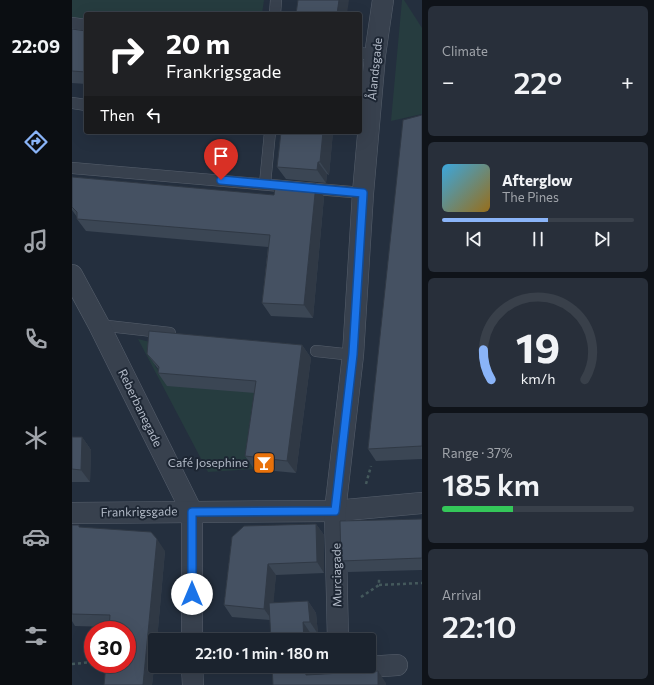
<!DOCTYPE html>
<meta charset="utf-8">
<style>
body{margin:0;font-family:Commissioner,sans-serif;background:#282f3a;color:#f1f3f6;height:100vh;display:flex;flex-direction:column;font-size:15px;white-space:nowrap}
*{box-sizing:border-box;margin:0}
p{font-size:13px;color:#a0a4aa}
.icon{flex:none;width:22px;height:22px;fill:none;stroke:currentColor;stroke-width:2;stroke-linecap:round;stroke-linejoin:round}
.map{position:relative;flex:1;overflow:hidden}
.sheet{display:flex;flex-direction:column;gap:6px;padding:6px;background:#0f1319;width:232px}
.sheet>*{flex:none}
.banner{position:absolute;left:12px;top:12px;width:278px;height:122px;border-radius:4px;box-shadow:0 4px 16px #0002,0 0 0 1px #39404a;background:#202124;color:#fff;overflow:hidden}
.speed{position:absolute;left:12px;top:621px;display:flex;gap:8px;font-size:20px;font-weight:700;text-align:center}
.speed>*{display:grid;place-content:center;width:52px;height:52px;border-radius:50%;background:#1b232e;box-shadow:0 4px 16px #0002,0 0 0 1px #39404a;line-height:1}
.speed .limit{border:6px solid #d22;background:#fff;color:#111}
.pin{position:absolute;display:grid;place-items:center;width:34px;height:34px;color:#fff;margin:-41px -17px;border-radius:50% 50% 50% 0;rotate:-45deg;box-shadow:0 0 4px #0007}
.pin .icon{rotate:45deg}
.me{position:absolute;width:44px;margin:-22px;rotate:0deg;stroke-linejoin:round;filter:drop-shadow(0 0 3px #0008)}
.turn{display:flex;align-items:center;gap:14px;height:84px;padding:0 16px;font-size:18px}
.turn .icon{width:52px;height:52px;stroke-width:2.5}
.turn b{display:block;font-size:28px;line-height:34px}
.then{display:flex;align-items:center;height:38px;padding:0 16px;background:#0003;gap:8px;font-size:15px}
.big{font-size:30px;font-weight:600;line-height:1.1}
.sheet .tile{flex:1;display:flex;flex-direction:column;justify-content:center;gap:6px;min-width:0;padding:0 14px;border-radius:6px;background:#282f3a}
.sheet .dial{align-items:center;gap:0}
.dial svg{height:104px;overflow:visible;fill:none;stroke:#39404a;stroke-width:7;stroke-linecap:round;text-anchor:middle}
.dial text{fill:#f1f3f6;stroke:none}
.song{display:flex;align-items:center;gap:12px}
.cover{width:48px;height:48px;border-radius:6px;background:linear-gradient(135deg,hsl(200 70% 55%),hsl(40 70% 35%))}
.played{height:4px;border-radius:2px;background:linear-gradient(90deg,#8ab4f8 55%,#39404a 55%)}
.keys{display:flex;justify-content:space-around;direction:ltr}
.heat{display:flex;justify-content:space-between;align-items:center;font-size:22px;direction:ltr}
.charge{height:6px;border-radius:3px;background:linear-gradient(90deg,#34c759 37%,#39404a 0)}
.trip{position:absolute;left:76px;top:633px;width:228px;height:40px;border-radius:4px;background:#1b232e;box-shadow:0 4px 16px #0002,0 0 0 1px #39404a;font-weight:600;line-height:40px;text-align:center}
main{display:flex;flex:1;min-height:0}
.tabs{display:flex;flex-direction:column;width:72px;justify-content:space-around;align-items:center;background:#0b0e12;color:#a0a4aa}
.tabs .icon{width:28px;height:28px}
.tabs .current{color:#8ab4f8}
.tabs b{font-size:18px;color:#f1f3f6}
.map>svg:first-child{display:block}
</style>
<main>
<nav class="tabs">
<b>22:09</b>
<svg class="icon current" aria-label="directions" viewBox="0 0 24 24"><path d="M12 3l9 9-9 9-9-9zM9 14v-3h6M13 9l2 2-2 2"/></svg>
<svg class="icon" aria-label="music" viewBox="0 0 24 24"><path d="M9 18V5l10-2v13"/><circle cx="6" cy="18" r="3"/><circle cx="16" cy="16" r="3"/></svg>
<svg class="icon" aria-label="phone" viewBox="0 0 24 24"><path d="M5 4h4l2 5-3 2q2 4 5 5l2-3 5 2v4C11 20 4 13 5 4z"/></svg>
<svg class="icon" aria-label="climate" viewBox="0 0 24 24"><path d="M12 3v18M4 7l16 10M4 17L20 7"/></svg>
<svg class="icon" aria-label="car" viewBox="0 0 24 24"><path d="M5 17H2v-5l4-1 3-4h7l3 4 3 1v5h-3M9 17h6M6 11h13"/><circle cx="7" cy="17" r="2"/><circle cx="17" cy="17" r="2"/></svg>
<svg class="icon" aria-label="filters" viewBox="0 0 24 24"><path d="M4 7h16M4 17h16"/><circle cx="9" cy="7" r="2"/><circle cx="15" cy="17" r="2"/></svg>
</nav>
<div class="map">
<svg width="350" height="685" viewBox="0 0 350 685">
<rect width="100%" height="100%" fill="#242f3e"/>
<g fill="#263c3f">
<polygon points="0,0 192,0 190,14 14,14 14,19 0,17"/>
<polygon points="330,0 332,0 350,28 350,114 319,121"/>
<polygon points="66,339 86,344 83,366 87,371 193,394 182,469 136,472"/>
</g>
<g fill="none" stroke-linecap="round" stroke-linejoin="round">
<g stroke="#565f6c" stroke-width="12">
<g id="service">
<polyline points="203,14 204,0"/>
<polyline points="0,23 14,25"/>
<polyline points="288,53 303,55"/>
<polyline points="0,103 14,105"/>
<polyline points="0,168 291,193"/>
<polyline points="193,184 198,132"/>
<polyline points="27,325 98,333"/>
<polyline points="244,351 281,355"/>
</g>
</g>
<g stroke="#565f6c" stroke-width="22">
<g id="minor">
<polyline points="0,275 27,325 120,512 120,640"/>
<polyline points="0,513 263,511 350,503"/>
<polyline points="266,640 263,511 281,355 291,193 303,55 311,0"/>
<polyline points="120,666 121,685"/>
<polyline points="266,666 266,669 325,665"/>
</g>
</g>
<g stroke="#44595c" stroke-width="2.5" stroke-dasharray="3 3" stroke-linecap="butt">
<polyline points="294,484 299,466"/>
<polyline points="307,585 350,583"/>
<polyline points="289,597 307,585 307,577"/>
<polyline points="0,664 21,662"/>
</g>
<use href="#service" stroke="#38414e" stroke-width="11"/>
<use href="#minor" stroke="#38414e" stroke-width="21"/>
</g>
<g fill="#3b4654">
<polygon points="0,29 14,31 14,84 0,83"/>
<polygon points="350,115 350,459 304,461 296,449"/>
<polygon points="261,132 257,175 255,174 254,183 214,179 205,167"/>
<polygon points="0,177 202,195 252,197 241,318 199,316 190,303 196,247 14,231 5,219 5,217 0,210"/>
<polygon points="230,345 239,358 224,473 182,469 173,456 183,393 95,386 86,373 87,370 75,354"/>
<polygon points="0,437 10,437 19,450 18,482 0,482"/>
<polygon points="350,519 350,570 276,572 269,561"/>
<polygon points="244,524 252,535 252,573 204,575 201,603 236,601 244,613 246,634 239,634 198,620 160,617 152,605 160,537"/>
<polygon points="0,525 93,551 85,640 83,640 83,659 80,685 37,627 3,626 0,621"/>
</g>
<g fill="#303945">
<polygon points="267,0 277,0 275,14 265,14"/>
<polygon points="251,132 261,132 257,175 248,162"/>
<polygon points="246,162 255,174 254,183 245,170"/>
<polygon points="244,184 252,197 241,318 232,305"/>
<polygon points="230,345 239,358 224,473 215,461"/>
<polygon points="10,437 19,450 18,482 9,470"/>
<polygon points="244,524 252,535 252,573 245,562"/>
<polygon points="85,539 93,551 85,640 83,640 83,659 80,685 71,685"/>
<polygon points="196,564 204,575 200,620 192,609"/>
<polygon points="236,601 244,613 246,634 238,622"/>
<polygon points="231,622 239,634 239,640 232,640"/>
<polygon points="233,666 241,666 242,685 234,675"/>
<polygon points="306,671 314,683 314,685 306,685"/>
</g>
<g fill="#455162" stroke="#303945">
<polygon points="226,0 267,0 265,14 224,14"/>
<polygon points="0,29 14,31 14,72 0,71"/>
<polygon points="350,115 350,446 296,449 331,120"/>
<polygon points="209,132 251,132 248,162 246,162 245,170 205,167"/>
<polygon points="0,177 202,195 204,181 244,184 232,305 190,303 198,235 5,219 5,212 0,207"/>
<polygon points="77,331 230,345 215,461 173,456 184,381 86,373 87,367 75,354"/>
<polygon points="0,437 10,437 9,470 0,469"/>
<polygon points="350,519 350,558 269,561 268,521"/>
<polygon points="244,524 245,562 196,564 192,609 152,605 160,537 172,526"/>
<polygon points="0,525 7,525 7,527 79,532 85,539 71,685 32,685 34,664 55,664 55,630 37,630 38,615 0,614"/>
<polygon points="236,601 238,622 231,622 232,640 199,640 197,603"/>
<polygon points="200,666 233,666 234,675 306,671 306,685 201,685"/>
</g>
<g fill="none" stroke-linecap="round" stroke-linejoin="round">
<g stroke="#114b97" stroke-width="10">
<polyline id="route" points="120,594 120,512 263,511 281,354 291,193 149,180"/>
</g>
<use href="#route" stroke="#1a73e8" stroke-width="7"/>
</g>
<defs>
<g id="bar-square" transform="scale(1.15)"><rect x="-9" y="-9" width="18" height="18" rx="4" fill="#e8710a" stroke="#1d2633"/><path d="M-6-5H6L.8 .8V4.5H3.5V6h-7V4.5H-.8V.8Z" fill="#fff"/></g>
</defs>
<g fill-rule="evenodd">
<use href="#bar-square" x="192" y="463"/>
</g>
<g text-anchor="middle" stroke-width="4" stroke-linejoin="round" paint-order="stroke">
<g font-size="12" fill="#b4bcc9" stroke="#1d2633">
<text transform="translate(303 69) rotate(-84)" y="4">Ålandsgade</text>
<text transform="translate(68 408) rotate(64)" y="4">Reberbanegade</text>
<text transform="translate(67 512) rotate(-1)" y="4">Frankrigsgade</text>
<text transform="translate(265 575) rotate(-91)" y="4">Murciagade</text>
</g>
<g font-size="12" fill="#b4bcc9" stroke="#1d2633" text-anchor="end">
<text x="176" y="467">Café Josephine</text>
</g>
</g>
</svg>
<div class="speed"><div class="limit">30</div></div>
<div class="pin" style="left:149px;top:180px;background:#d93025"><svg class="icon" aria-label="arrive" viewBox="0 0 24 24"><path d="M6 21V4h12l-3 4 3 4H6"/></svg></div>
<svg class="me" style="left:120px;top:594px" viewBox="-20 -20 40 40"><circle r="19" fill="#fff"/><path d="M0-13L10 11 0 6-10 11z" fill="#1a73e8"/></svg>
<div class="trip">22:10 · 1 min · 180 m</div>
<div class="banner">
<div class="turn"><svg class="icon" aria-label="right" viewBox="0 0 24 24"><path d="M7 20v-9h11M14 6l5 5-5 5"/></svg><div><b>20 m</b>Frankrigsgade</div></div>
<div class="then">Then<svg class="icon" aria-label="left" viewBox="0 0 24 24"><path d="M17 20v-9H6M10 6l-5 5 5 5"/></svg></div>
</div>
</div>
<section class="sheet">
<div class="tile"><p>Climate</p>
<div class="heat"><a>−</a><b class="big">22°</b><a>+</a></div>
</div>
<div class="tile">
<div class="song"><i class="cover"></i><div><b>Afterglow</b><p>The Pines</p></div></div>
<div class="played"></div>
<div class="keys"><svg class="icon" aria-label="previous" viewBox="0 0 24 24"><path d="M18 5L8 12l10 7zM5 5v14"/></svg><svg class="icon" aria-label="pause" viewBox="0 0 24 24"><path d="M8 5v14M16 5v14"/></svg><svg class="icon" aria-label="next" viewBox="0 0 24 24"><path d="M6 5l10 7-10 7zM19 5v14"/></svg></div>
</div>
<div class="tile dial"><svg viewBox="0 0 100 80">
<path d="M14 69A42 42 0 1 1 86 69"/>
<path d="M14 69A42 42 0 0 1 8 46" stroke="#8ab4f8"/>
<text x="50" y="56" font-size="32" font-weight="700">19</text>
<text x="50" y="72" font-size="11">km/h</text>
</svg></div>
<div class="tile"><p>Range · 37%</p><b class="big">185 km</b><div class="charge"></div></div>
<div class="tile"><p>Arrival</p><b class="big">22:10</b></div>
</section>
</main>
